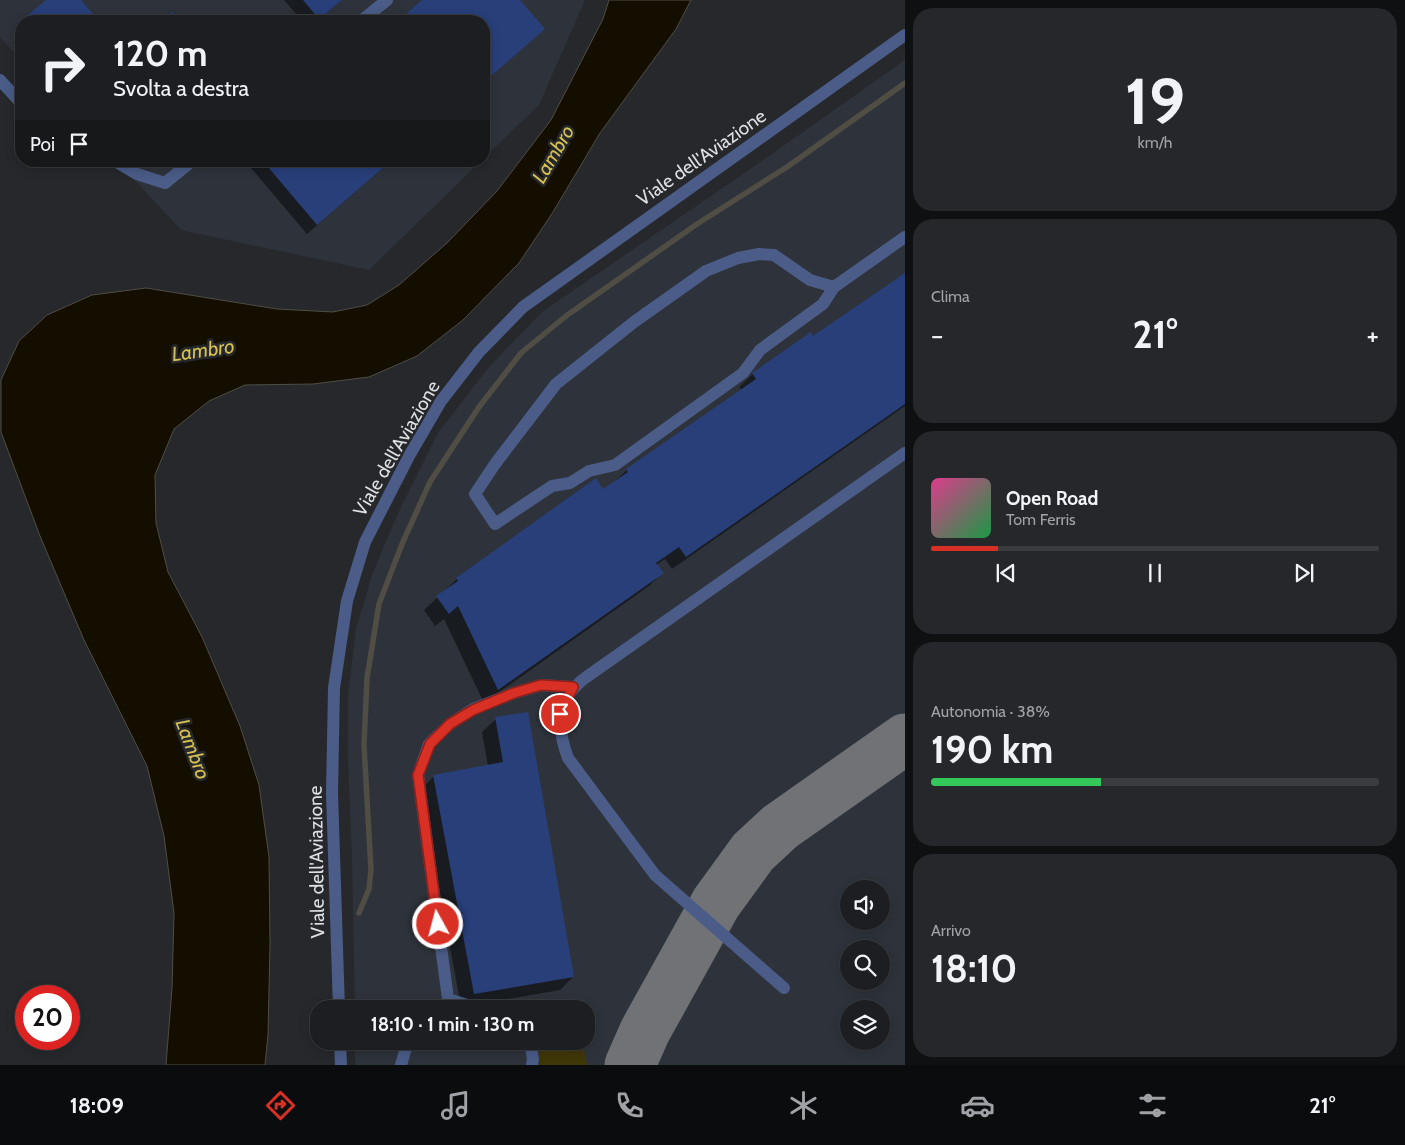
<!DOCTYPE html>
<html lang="it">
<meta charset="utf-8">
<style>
body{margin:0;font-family:Cabin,sans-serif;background:#25272a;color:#f1f3f6;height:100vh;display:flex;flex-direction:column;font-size:19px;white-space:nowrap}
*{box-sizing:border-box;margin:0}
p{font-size:16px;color:#a0a2a5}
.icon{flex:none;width:28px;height:28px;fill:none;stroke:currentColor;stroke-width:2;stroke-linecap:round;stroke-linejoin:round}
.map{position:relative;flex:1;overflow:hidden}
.drawer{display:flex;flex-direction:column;gap:8px;padding:8px;background:#0f1012;width:500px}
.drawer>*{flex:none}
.banner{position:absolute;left:15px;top:15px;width:475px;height:152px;border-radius:20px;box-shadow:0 2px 12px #0003,0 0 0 1px #3a3c3f;background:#1c1e21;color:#f1f3f6;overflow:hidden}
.tools{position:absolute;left:840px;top:880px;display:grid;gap:10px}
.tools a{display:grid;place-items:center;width:50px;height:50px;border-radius:50%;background:#1c1e21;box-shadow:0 2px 12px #0003,0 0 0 1px #3a3c3f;font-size:25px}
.speed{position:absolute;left:15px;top:985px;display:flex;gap:10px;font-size:25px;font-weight:700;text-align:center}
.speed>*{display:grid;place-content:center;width:65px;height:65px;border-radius:50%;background:#1c1e21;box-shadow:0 2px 12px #0003,0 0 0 1px #3a3c3f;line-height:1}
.speed .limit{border:8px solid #d22;background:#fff;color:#111}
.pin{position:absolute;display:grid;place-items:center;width:42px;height:42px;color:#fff;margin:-21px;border:2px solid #fff;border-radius:50%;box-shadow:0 1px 5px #0007}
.me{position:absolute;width:55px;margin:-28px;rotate:353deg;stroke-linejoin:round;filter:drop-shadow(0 0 4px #0008)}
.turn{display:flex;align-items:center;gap:18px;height:105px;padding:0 15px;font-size:22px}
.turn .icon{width:65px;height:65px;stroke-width:2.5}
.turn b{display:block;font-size:35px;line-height:42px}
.then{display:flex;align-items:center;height:48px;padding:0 15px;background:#0003;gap:10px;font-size:19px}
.big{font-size:38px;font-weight:700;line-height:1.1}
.drawer .tile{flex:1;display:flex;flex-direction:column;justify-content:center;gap:8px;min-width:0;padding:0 18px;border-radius:20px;background:#25272a}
.drawer .dial{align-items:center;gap:0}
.dial b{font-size:65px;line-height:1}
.song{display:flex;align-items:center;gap:15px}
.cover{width:60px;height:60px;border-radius:8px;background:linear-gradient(135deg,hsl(330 70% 55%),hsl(140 70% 35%))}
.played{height:5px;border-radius:2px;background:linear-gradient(90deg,#d93025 15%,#3a3c3f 15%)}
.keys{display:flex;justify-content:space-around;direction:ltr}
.heat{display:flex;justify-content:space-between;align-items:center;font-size:28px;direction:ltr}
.charge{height:8px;border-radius:4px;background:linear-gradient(90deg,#34c759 38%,#3a3c3f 0)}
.trip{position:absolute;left:310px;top:1000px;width:285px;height:50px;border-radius:20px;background:#1c1e21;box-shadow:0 2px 12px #0003,0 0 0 1px #3a3c3f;font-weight:700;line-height:50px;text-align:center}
.tab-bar{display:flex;height:80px;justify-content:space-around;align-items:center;background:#0b0c0d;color:#a0a2a5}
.tab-bar .icon{width:35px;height:35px}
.tab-bar .current{color:#d93025}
.tab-bar b{font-size:22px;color:#f1f3f6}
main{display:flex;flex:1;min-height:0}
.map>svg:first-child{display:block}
</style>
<main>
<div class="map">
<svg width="905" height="1065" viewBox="0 0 905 1065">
<rect width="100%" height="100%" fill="#26282c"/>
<g fill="#2e333b" fill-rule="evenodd">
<polygon points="0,0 585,0 539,105 484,158 484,21 21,21 21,60 0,37"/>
<path d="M905,60V1065H355V1041H586V1009H355L352,858L348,758V696L356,629L372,575L398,513L438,433L489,367L542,312L769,156ZM849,889H881V921H849ZM849,949H881V981H849ZM849,1009H881V1041H849Z"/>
<polygon points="117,161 481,161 369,270 181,230"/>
</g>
<polygon fill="#403708" points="538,1041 582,1041 587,1065 540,1065"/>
<polygon fill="#130e00" stroke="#504d44" points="609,0 691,0 676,29 600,133 553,212 519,263 463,320 417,356 369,377 313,384 245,385 209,401 174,429 155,475 156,523 168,572 202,637 240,726 259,785 269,857 270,943 268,1035 265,1065 166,1065 172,988 174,913 164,836 147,766 84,640 40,536 1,432 1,380 19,341 47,315 92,295 146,288 277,309 333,312 367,305 399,285 447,243 497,191 551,120 603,19"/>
<g fill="#0007">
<polygon points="48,0 80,0 98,21 23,21"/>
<polygon points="284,0 342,0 316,21 302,21"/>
<polygon points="424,0 519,0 544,29 484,82 484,21 400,21"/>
<polygon points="21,23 21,31 18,27"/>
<polygon points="141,161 152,161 146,166"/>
<polygon points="245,161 391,161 307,234"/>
<polygon points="905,275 905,406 672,569 665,559 656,565 662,573 649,586 484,703 444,619 435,626 424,610 457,579 596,480 603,490 614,482 627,470 742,390 739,387 753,374 813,337"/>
<polygon points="496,719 573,977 560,990 461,1007 421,789 434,776 488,766 482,732"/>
</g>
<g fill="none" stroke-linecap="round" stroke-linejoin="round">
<polyline stroke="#504d44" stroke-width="5.5" points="359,913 369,889 371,870 364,745 367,678 379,604 402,544 430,482 479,407 521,353 566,316 697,224 787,167 905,83"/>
<polyline stroke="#707275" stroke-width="51" points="630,1065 645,1031 716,903 753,852 780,827 905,739"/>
</g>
<g fill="#283f7a">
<polygon points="46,0 81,0 99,21 31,21 27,16"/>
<polygon points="303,0 342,0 319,19"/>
<polygon points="422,0 520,0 545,29 484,82 484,21 398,21"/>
<polygon points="172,12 180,21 161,21"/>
<polygon points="263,161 391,161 317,225"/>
<polygon points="905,273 905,404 686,557 679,547 656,563 664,573 498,690 458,606 449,614 436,596 458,581 456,578 596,478 603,489 628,472 626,469 756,379 752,373 811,332 813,336"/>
<polygon points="528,712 574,977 474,994 433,775 503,762 495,717"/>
</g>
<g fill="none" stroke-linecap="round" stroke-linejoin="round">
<g stroke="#4a5c87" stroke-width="12">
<polyline points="361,21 387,0"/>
<polyline points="0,80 21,103"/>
<polyline points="115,161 137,174 165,183 192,161"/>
<polygon points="759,254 774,255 810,280 834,287 823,304 760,350 743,373 615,465 589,471 570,483 552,486 495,524 475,494 495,464 556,384 634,322 706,271 738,258"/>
<polyline points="834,287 905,237"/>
<path d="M784,988L655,875L568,758C556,726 556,700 585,678L905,453"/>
<polyline points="339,1009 332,793 334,688 347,601 365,542 409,456 441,401 479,352 523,307 905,35"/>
<polyline points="480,1009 448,999 418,775 429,744 450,724 473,709 514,693 541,685 573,687"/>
<polyline points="340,1041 341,1065"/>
<polyline points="530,1041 533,1059 532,1065"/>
<polyline points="401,1065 408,1041"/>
</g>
</g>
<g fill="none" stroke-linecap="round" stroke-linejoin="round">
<g stroke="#8d1f18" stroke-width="12">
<polyline id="route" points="438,924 418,775 430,744 450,724 473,710 514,693 541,685 573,687 560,714"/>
</g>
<use href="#route" stroke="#d93025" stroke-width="9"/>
</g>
<g text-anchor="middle" stroke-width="5" stroke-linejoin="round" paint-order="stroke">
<g font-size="19" fill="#dddfe1" stroke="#26282c">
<text transform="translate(701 157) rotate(-35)" y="7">Viale dell'Aviazione</text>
<text transform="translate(396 448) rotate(-60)" y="7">Viale dell'Aviazione</text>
<text transform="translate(316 862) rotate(-91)" y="7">Viale dell'Aviazione</text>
</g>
<g font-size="20" font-style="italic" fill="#d7c250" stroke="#26282c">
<text transform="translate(553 154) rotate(-60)" y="7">Lambro</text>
<text transform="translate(203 350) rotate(-8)" y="7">Lambro</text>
<text transform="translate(193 749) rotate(69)" y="7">Lambro</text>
</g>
</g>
</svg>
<div class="tools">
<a><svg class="icon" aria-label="sound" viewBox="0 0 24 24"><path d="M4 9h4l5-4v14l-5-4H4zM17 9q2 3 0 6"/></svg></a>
<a><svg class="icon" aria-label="search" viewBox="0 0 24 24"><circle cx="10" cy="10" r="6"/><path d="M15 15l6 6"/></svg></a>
<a><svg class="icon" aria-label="layers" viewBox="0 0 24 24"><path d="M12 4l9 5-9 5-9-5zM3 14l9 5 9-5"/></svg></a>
</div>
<div class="speed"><div class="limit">20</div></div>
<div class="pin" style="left:560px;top:714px;background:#d93025"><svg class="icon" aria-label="arrive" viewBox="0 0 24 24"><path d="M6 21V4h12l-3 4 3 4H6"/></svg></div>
<svg class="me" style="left:438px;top:924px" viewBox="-20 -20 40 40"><circle r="17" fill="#d93025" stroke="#fff" stroke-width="3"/><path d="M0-11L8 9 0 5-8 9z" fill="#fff"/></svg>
<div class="trip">18:10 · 1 min · 130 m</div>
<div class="banner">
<div class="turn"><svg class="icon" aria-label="right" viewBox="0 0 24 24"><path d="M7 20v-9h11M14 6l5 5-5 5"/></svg><div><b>120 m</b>Svolta a destra</div></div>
<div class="then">Poi<svg class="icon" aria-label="arrive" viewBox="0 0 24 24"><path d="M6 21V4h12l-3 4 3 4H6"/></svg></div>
</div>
</div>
<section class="drawer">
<div class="tile dial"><b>19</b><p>km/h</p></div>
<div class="tile"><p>Clima</p>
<div class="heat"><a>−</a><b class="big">21°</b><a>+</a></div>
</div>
<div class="tile">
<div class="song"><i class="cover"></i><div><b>Open Road</b><p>Tom Ferris</p></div></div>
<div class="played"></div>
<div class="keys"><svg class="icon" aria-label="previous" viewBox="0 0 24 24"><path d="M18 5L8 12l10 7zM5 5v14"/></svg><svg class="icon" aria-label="pause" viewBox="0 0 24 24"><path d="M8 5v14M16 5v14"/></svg><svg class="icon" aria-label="next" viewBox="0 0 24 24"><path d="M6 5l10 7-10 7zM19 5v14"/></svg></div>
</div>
<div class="tile"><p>Autonomia · 38%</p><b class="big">190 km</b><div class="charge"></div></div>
<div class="tile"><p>Arrivo</p><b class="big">18:10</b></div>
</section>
</main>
<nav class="tab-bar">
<b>18:09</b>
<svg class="icon current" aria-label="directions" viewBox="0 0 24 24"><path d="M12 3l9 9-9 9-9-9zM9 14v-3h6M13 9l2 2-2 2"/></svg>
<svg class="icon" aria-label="music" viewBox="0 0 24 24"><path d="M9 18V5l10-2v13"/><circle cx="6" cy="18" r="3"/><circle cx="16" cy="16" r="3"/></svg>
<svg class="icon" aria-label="phone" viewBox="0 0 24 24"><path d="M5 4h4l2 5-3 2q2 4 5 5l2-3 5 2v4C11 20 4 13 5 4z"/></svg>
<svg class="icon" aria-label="climate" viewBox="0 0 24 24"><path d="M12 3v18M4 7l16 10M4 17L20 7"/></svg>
<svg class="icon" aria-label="car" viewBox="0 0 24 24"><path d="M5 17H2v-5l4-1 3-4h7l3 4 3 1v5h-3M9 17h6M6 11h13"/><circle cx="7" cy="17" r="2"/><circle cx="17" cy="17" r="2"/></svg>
<svg class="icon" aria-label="filters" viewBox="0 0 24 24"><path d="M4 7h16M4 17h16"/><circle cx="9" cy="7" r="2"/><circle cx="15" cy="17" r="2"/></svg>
<b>21°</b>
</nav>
